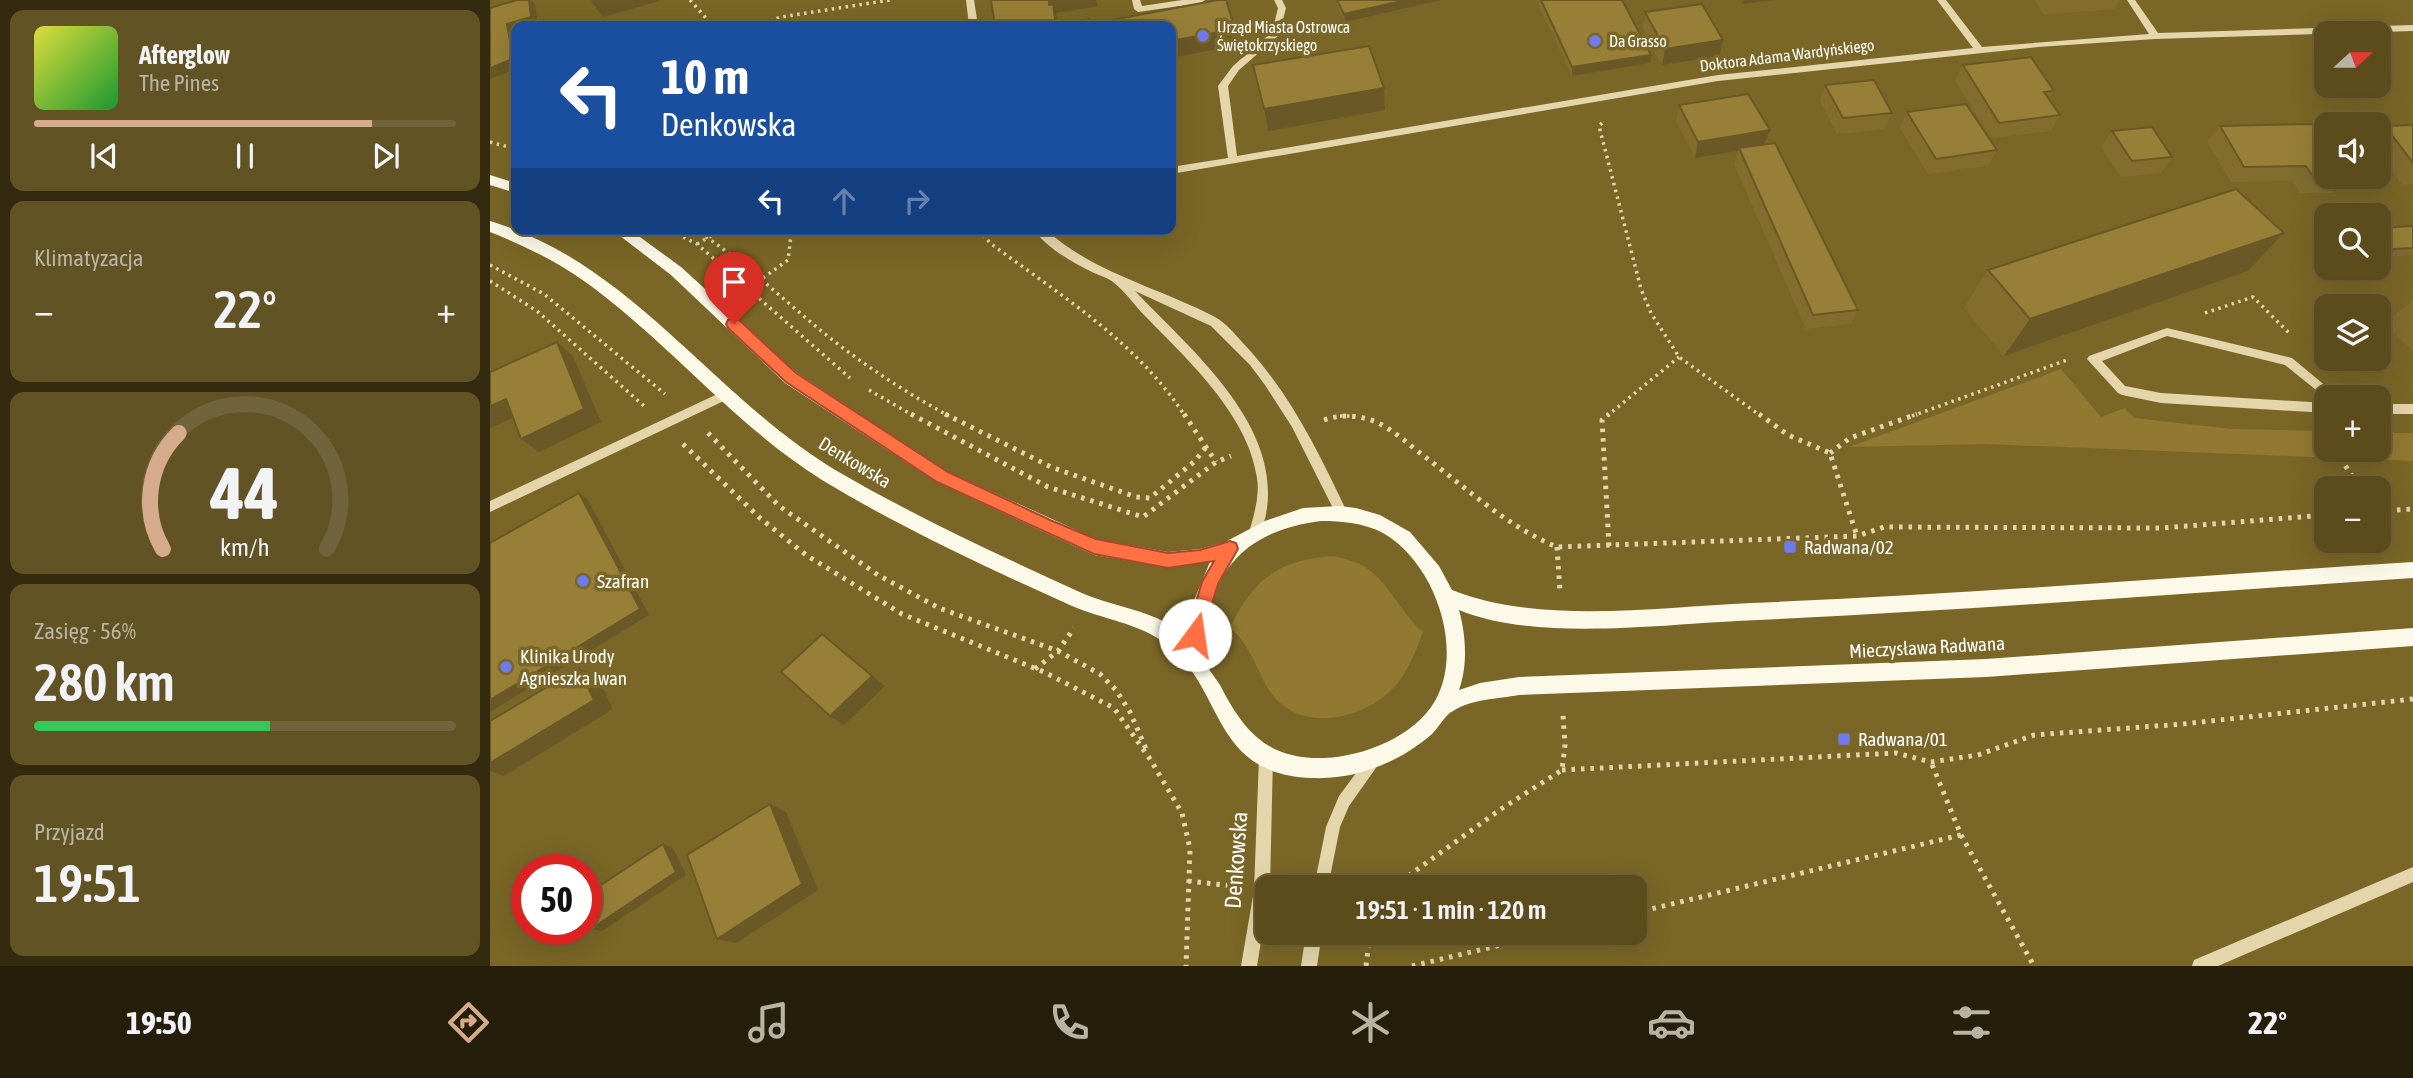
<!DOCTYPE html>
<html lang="pl">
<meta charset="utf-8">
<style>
body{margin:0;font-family:"Asap Condensed",sans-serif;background:#625325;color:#f1f3f6;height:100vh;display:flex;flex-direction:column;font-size:26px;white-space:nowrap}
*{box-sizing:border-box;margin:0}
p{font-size:23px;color:#b8b4a3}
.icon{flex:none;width:38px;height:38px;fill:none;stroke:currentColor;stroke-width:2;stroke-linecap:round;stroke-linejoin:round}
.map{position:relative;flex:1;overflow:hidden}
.side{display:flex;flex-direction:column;gap:10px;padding:10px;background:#332a0f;width:490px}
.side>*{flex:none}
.hud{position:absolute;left:21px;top:21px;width:665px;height:214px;border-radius:14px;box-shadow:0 7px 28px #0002,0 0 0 2px #71633b;background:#1a4fa0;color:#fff;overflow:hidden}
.needle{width:46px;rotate:69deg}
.fabs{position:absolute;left:1824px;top:21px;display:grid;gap:14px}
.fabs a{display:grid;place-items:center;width:77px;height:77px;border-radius:14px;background:#5c4c1c;box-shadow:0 7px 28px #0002,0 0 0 2px #71633b;font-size:35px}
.speed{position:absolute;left:21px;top:854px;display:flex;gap:14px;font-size:35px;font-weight:700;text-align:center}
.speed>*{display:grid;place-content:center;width:91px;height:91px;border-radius:50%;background:#5c4c1c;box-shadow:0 7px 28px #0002,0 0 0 2px #71633b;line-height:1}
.speed .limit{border:10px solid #d22;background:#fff;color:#111}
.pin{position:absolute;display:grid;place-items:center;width:60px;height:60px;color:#fff;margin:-72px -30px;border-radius:50% 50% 50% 0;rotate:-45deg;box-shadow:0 0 7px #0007}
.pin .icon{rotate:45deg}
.me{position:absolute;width:77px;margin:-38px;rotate:14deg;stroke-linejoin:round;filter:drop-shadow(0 0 5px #0008)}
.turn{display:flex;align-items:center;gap:24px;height:147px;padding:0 35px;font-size:32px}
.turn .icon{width:91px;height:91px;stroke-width:2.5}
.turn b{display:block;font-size:49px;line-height:60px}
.lanes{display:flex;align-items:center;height:66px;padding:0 35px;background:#0003;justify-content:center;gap:35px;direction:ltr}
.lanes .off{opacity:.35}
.big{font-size:52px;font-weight:600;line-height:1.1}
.side .widget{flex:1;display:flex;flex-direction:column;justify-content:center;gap:10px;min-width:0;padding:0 24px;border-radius:14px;background:#625325}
.side .dial{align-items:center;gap:0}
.dial svg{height:182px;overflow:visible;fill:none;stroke:#71633b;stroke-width:7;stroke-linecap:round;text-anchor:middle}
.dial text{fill:#f1f3f6;stroke:none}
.song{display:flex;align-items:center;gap:21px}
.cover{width:84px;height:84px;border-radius:10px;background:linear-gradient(135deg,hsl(60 70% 55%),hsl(130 70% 35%))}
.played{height:7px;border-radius:4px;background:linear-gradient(90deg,#d6ab8b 80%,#71633b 80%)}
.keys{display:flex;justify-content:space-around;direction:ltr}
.heat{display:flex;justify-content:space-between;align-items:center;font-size:38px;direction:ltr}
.charge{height:10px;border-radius:5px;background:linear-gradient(90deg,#34c759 56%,#71633b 0)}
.trip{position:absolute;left:765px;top:875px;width:392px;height:70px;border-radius:14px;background:#5c4c1c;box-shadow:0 7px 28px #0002,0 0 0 2px #71633b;font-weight:600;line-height:70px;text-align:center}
.dock{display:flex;height:112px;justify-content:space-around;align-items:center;background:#251e0b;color:#b8b4a3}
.dock .icon{width:49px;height:49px}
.dock .on{color:#d6ab8b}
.dock b{font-size:32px;color:#f1f3f6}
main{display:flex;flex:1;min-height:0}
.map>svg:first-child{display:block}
</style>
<main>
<section class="side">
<div class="widget">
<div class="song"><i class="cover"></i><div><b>Afterglow</b><p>The Pines</p></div></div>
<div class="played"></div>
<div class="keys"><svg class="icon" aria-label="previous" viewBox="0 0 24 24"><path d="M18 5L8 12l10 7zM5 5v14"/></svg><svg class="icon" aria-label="pause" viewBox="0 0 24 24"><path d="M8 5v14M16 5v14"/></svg><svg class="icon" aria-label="next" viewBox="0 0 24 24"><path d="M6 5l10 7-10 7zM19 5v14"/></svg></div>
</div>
<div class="widget"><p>Klimatyzacja</p>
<div class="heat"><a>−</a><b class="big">22°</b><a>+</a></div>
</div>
<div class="widget dial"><svg viewBox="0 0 100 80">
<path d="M14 69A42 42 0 1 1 86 69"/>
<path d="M14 69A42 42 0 0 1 21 18" stroke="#d6ab8b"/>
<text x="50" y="56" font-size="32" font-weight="700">44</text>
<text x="50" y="72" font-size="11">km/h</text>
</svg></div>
<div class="widget"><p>Zasięg · 56%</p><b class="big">280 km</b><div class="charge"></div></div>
<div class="widget"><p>Przyjazd</p><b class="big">19:51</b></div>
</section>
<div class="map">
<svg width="1923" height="966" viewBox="0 0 1923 966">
<rect width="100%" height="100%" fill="#7a6626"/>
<g fill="#927931">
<polygon points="1571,369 1611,417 1635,408 1644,418 1742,429 1836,431 1836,450 1888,450 1888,433 1923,433 1923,461 1495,444 1359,447"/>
<path d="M845,556C853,559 864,561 872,565C899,581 910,613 933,632C926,651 919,669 906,685C881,714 827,731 794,706C775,693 769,667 757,648C752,640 746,633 740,627C765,578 789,559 845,556Z"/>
</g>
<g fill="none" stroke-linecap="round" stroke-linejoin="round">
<g stroke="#e4d5aa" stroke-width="3.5" stroke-dasharray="2.5 4.5" stroke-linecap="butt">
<polyline points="200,0 223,26"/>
<polyline points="267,26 291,17 400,0"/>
<polyline points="1112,123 1109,126 1151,289 1161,313 1189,357 1271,416"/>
<polyline points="0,142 26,149"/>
<path d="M204,229C250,258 288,295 329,329C369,362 413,391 459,416"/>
<path d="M489,229L500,243C570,295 647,342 695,416"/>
<polyline points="187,234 207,244 360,378"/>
<polyline points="207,244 233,229"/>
<polyline points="0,265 54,294 175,394"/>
<polyline points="273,278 298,260 301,235 308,229"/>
<polyline points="0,281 47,311 154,406"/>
<polyline points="1715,313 1763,297 1800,334"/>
<polyline points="379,390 424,416"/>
<polyline points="850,416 862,416"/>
<polyline points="1117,416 1189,357"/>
<polyline points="1422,416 1577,360"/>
</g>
<g stroke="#e4d5aa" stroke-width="5" stroke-dasharray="3.5 6" stroke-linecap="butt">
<polyline points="421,414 558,487 653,517 726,462 741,456"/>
<polyline points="455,414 561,467 646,497 660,498 705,461 716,447"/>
<polyline points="694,414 726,462"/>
<polyline points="1269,414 1298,435 1340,453 1367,536"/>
<path d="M834,420C852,414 869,415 886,422C904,430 919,445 934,456C976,488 1018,527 1067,547L1367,536L1394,527L1671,528L1836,515"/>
<polyline points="218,433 289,506 388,575 449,608 568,651 610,674 626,690 640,712 657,751"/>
<polyline points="193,444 270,518 316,555 412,614 554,672 624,708 660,759 692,813 700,849 696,966"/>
<polyline points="1845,450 1870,488"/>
<polyline points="1340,453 1360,438 1427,414"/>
<polyline points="1888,511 1923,509"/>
<polyline points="1119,546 1112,420 1119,414"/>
<polyline points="1067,547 1070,591"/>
<polyline points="545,669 568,651 584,628"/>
<polyline points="1072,770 1406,753 1441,762 1488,755 1544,735 1693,724 1923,699"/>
<polyline points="1471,835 1544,966"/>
<polyline points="698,881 743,886"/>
<polyline points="903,887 1011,809 1072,770 1075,745 1073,715"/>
<polyline points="1144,913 1471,835 1441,762"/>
<polyline points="876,966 880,933"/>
<polyline points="922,966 1062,933"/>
</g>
<g fill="#e4d5aa" fill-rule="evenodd">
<polygon points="476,0 484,0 488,26 479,26"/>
<polygon points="642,0 650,0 652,6 692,0 715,0 711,3 648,12 644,9"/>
<polygon points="784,0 792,0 796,8 789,35 749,70 738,86 747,156 1228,75 1483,48 1447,0 1456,0 1492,47 1659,34 1637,0 1645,0 1668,33 1923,25 1923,31 1665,39 1548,47 1228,81 681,174 681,167 738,158 728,86 743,66 782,32 788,8"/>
<path d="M543,229H555C603,273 668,287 725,317C736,323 744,333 752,342C800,392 829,453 858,514L856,518L852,519L848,518L802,427L775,385L760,365L721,326L645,291C706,355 811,440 768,540L764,542L760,540L758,536C763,518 770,497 767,478C758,415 698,360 656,317C645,306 635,291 623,282C618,278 609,275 604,273C582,262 558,249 543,229Z"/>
<polygon points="1677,328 1802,358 1849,397 1836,398 1795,365 1677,336 1612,361 1635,386 1671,393 1836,403 1836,413 1671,403 1632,395 1628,393 1597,359 1599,356"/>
<polygon points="236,390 242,395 240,398 0,512 0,501"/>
<rect x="1888" y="404" width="35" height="10"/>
<polygon points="776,750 781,752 783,757 780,887 777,887 777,905 767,966 751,966 764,890 769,757 771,752"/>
<polygon points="886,751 891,753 893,758 859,806 850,827 838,887 824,887 836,827 849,796 881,753"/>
<polygon points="1923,867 1923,882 1728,966 1702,966 1704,960"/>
<polygon points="816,933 832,933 827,966 811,966"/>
</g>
<g fill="#fcf9e9" fill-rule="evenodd">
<polygon points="0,175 26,183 26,193 0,185"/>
<path d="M0,221C142,263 224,398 347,471C426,517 511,556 594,594C628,608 669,611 696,637L703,603L720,562L678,568L604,555L446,482L295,383L181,275L121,229H139L191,267L307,373L458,472L606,539L678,552L710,549L735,542L775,521L813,508L849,506L866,508L890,515L920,532L949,566L962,590C1050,625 1167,607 1261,603C1482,594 1702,576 1923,562V578C1698,593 1472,611 1247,621C1166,625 1043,641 969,610C976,635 978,665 969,690L990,683L1029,677L1496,659L1923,628V646L1496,677L1029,695C1008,699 981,699 963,711C955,715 949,727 942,734C910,762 866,780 822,778C719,774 736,688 675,643C648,623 612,619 582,606C498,568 411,528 332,480C244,425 178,341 94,281C64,260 33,245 0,232ZM831,521C852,521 874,523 893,533C944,562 975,648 945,701C924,737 874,756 835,758C778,760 754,732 730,685C725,677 716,667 714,658C711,647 716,631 717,621C729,557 769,529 831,521Z"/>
</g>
</g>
<g fill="#826d2f">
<polygon points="846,0 952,0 855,22 847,6"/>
<polygon points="1046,0 1132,0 1161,55 1160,63 1082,76"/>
<polygon points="1544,0 1630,0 1625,9 1554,15"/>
<polygon points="1155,12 1229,56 1172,65 1153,28"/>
<polygon points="763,65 894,88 895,110 778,131 767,88"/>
<polygon points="1473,65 1564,91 1559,99 1570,115 1561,131 1501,138 1465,81"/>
<polygon points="1335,85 1402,113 1395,129 1347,134 1330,101"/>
<polygon points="1189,105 1275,144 1368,310 1361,324 1316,329 1244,164 1248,151 1205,158 1186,121"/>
<polygon points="1417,112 1507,150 1498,166 1438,174 1410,128"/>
<polygon points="1923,125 1923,184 1912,185 1888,152 1888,133 1895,126"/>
<polygon points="1730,126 1857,178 1843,193 1810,193 1803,181 1741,182 1717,142"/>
<polygon points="1622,131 1682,157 1671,173 1631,177 1611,147"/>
<polygon points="1923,226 1923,255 1888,257 1888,228"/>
<polygon points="1794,233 1758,271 1514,356 1474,308 1498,270"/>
<polygon points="1923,300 1923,351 1894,324"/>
</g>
<g fill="#6a5926">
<polygon points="39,0 41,0 45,5 48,26 26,26 26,32 24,33 26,44 26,69 0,79 0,68 17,24"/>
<polygon points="105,0 169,0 169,1 113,17 101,1"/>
<polygon points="559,0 606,0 608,6 566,13 570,26 567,26"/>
<polygon points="916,0 952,0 855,22 854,14"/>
<polygon points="1253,0 1284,0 1252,4"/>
<polygon points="745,29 748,45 681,58 681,41"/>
<polygon points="1233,40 1229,56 1172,65 1175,49"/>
<polygon points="1161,55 1160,63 1082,76 1082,67"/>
<polygon points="894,88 895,110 778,131 774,109"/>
<polygon points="1280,130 1274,146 1249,148 1248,151 1205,158 1208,142"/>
<polygon points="1794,233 1758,271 1514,356 1540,319"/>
<polygon points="67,342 83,356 111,422 49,452 31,439"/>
<polygon points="16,399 34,413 0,428 0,406"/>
<polygon points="89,493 98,500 159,615 0,712 0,700"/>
<polygon points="332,634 395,686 354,725 340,716"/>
<polygon points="89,668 108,678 123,709 14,776 0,771 0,763"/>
<polygon points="280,804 296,812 328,890 246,943 227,939"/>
<polygon points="173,844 183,848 196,875 112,931 101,929"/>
</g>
<g fill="#977f37" stroke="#6a5926" stroke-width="2">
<polygon points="27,0 39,0 41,17 17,24 23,59 0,68 0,8"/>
<polygon points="501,0 559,0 559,5 563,4 566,25 599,19 600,24 728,0 736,0 745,29 681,41 681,26 505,26"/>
<polygon points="847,0 916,0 854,14"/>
<polygon points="1051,0 1132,0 1161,55 1082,67"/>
<polygon points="1212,4 1233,40 1175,49 1155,12"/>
<polygon points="879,46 894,88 774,109 763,65"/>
<polygon points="1541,57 1564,91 1554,92 1570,115 1509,123 1473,65"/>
<polygon points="1384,80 1402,113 1353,118 1335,85"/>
<polygon points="1258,94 1280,130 1208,142 1189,105"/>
<polygon points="1476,104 1507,150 1446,159 1417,112"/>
<polygon points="1822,124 1836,145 1836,177 1857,178 1824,178 1816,166 1754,167 1730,126"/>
<polygon points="1923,125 1923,163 1895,126"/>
<polygon points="1662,127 1682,157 1642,161 1622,131"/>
<polygon points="1285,143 1368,310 1323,315 1249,148"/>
<polygon points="1746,189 1794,233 1540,319 1498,270"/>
<polygon points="1923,226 1923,248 1888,250 1888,228"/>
<polygon points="67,342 94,409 31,439 16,399 0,406 0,372"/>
<polygon points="89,493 150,609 0,700 0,543"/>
<polygon points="332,634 382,676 340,716 291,672"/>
<polygon points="89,668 104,700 0,763 0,721"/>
<polygon points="280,804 312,884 227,939 197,855"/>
<polygon points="173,844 186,872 101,929 96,918 96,895"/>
</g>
<polygon fill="#ff7043" stroke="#a6492c" stroke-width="2" points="244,319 249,320 306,373 458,472 560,520 606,539 678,553 710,550 740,541 746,543 748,549 728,584 711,641 705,643 699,641 696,635 712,582 724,561 678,568 604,554 447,482 296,382 238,328 236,324 238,320"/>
<g fill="#6f7aec" stroke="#7a6626" stroke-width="2.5">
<circle cx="713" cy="36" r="7"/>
<circle cx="1105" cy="41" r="7"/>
<rect x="1293" y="540" width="14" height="14" rx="3.5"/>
<circle cx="93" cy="581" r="7"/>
<circle cx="16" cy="667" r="7"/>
<rect x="1347" y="732" width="14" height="14" rx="3.5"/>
</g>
<g text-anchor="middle" stroke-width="7" stroke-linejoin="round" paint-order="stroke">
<g font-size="16" fill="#fff" stroke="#7a6626" text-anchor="start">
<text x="727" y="33">Urząd Miasta Ostrowca<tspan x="727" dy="18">Świętokrzyskiego</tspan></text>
<text x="1119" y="47">Da Grasso</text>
</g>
<g font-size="16" fill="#fff" stroke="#7a6626">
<text transform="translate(1297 55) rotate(-7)" y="6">Doktora Adama Wardyńskiego</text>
</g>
<g font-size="19" fill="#fff" stroke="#7a6626">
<text transform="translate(365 462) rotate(31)" y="7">Denkowska</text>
<text transform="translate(1437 647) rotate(-3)" y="7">Mieczysława Radwana</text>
</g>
<g font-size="19" fill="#fff" stroke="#7a6626" text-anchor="start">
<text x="1314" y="554">Radwana/02</text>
<text x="107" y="588">Szafran</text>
<text x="30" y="663">Klinika Urody<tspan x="30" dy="22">Agnieszka Iwan</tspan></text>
<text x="1368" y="746">Radwana/01</text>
</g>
<g font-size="23" fill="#fff" stroke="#7a6626">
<text transform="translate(746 860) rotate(-86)" y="8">Denkowska</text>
</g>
</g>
</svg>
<div class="fabs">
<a><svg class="needle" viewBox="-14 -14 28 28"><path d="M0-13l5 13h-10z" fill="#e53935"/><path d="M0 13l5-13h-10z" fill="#b8b4a3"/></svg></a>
<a><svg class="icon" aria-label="sound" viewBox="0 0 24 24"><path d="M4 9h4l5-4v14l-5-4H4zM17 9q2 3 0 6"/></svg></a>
<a><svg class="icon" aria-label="search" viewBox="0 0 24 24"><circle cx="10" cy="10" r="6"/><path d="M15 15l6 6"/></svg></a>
<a><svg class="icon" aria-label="layers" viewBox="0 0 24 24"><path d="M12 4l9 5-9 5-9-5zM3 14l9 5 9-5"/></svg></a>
<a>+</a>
<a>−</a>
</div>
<div class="speed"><div class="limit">50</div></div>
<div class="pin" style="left:244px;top:324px;background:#d93025"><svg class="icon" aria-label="arrive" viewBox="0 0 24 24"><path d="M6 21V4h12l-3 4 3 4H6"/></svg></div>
<svg class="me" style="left:705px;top:635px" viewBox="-20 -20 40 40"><circle r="19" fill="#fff"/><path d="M0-13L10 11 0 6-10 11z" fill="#ff7043"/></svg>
<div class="trip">19:51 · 1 min · 120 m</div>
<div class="hud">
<div class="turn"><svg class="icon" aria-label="left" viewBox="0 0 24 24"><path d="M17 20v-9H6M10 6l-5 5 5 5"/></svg><div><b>10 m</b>Denkowska</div></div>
<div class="lanes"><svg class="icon" aria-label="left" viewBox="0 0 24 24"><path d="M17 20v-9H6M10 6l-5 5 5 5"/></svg><svg class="icon off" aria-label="ahead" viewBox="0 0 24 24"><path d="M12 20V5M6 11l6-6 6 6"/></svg><svg class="icon off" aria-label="right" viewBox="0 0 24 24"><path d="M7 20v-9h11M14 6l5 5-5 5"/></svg></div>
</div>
</div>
</main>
<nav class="dock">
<b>19:50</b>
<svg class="icon on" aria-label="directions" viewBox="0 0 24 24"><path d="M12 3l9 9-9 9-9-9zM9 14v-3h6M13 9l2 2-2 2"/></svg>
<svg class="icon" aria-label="music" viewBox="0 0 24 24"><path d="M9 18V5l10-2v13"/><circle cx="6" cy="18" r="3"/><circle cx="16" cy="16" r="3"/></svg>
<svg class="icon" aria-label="phone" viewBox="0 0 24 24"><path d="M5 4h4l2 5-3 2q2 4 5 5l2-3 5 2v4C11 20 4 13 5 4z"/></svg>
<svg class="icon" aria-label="climate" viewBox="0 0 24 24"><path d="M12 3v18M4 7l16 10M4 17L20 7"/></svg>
<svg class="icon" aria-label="car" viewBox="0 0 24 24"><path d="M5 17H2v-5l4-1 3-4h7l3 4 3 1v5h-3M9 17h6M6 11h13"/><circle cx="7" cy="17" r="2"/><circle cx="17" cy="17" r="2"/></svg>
<svg class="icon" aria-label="filters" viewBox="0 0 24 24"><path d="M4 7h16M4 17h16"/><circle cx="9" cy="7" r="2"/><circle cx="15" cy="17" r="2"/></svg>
<b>22°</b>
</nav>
